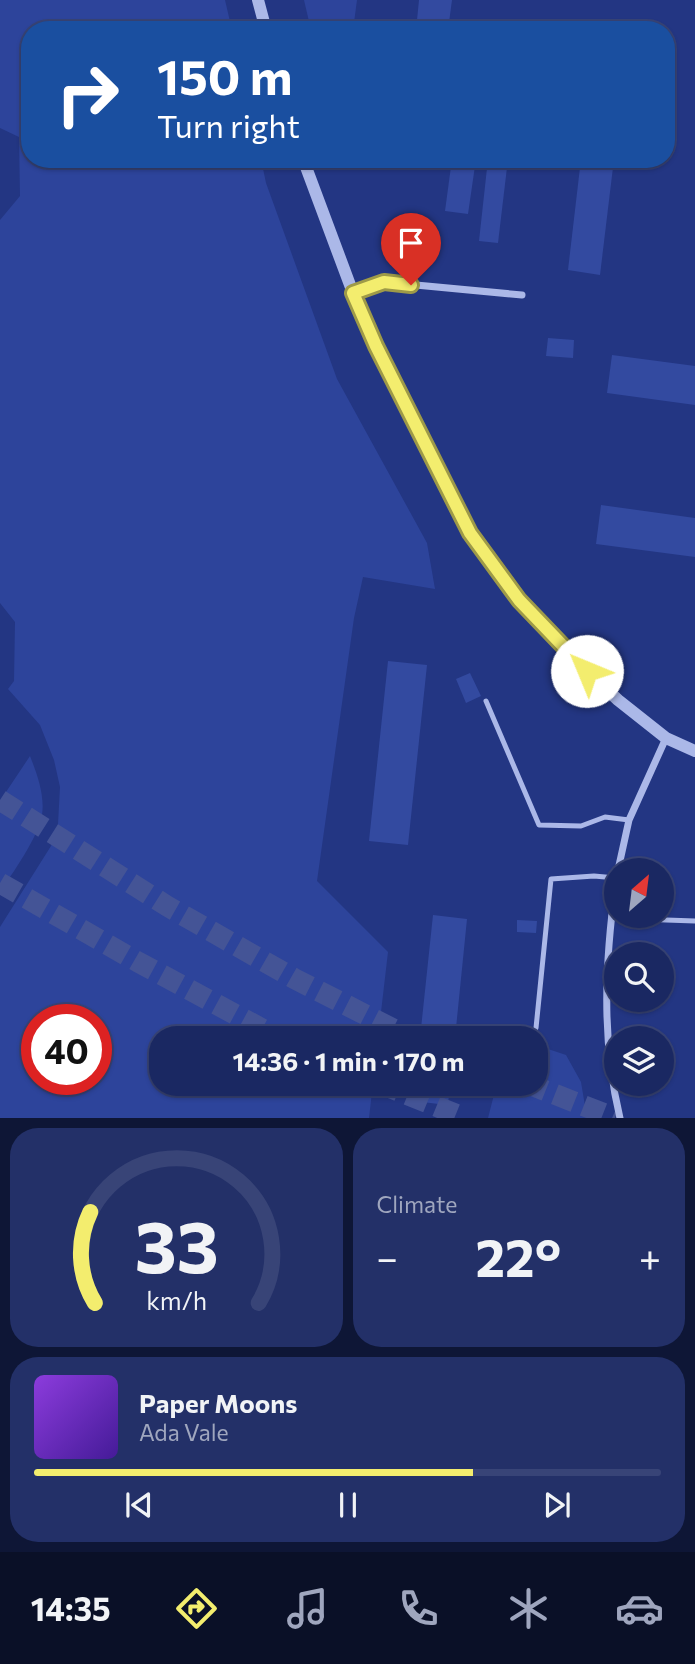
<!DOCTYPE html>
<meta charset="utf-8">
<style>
body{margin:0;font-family:Commissioner,sans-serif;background:#233068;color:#f1f3f6;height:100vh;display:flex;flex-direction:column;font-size:26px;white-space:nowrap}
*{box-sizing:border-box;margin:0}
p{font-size:23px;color:#9fa6be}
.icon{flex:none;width:38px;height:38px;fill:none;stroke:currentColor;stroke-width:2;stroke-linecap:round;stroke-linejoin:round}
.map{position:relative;height:1118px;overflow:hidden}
.sheet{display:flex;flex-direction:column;gap:10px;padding:10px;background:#0e1636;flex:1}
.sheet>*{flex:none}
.banner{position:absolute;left:21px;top:21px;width:654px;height:147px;border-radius:28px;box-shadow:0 2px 5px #0004,0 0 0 2px #384477;background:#1a4fa0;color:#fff;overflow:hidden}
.needle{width:46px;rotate:28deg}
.fabs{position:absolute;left:604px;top:858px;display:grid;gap:14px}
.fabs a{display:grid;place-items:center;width:70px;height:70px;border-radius:50%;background:#1a2862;box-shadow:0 2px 5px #0004,0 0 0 2px #384477;font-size:35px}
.speed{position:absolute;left:21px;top:1004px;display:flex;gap:14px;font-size:35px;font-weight:700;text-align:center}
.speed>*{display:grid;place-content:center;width:91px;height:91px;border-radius:50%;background:#1a2862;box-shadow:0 2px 5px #0004,0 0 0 2px #384477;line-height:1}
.speed .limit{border:10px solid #d22;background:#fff;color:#111}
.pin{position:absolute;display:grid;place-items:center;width:60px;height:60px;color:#fff;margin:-72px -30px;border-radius:50% 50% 50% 0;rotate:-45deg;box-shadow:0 0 7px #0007}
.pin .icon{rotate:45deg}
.me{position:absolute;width:77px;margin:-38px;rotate:315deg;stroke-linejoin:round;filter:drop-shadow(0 0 5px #0008)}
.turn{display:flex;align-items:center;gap:24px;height:147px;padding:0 21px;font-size:32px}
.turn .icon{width:91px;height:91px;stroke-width:2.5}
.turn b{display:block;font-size:49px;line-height:60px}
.big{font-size:52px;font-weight:700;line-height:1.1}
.sheet .tile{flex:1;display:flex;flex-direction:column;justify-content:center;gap:10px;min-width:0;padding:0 24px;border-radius:28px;background:#233068}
.sheet .dial{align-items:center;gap:0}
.dial svg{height:182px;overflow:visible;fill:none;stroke:#384477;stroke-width:7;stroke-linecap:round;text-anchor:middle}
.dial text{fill:#f1f3f6;stroke:none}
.song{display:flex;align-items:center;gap:21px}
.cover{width:84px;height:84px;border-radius:10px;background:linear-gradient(135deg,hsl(270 70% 55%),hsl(260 70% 35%))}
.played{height:7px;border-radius:4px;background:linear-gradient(90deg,#f3ed6e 70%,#384477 70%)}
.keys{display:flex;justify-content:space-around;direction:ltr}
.heat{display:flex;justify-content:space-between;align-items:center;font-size:38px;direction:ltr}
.sheet .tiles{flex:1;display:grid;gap:10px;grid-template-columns:1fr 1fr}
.tile:last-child{grid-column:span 2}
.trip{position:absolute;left:149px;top:1026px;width:399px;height:70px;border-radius:28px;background:#1a2862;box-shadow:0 2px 5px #0004,0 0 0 2px #384477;font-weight:700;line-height:70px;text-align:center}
.tab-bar{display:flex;height:112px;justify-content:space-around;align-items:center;background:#0a1027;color:#9fa6be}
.tab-bar .icon{width:49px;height:49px}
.tab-bar .current{color:#f3ed6e}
.tab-bar b{font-size:32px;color:#f1f3f6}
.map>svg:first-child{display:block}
</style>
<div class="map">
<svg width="695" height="1118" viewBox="0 0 695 1118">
<rect width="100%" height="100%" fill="#233683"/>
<g fill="#2d449b" fill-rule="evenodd">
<path d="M0,0H225L232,30H30V159H261L266,183L337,379L427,543L435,589L363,577L354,618L317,881L388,952L378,1038H161V1083H373L369,1118H0V927L51,846L58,824L60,787L54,760L40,725L8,689L14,681L15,622L0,603V220L20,196L19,137L0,128ZM37,1020H96V1080H37Z"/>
<polygon points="304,0 357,0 353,30 311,30"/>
<path d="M30,756C37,774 45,795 42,815C39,836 12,874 0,892V801Z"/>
<polygon points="536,1045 566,1055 581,1082 587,1118 488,1118 497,1083 536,1083"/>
</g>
<g fill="#334aa0">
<polygon points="419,0 452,0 448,30 416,30"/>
<polygon points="452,159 476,159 468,214 445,211"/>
<polygon points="488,159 508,159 498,243 479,241"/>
<polygon points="581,159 614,159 600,275 568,270"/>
<polygon points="548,338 574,340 573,358 546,356"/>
<polygon points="612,355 695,366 695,405 607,393"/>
<polygon points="601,505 695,518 695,557 596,544"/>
<polygon points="388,661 427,665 408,845 369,841"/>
<polygon points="470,673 481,696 466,703 456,679"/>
<polygon points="433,915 467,919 455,1038 420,1038"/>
<polygon points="517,920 537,921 536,933 517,932"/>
<polygon points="415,1083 450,1083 448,1105 413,1101"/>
</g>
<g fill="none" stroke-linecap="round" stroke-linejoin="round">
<g stroke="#445496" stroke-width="21" stroke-dasharray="21 10" stroke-linecap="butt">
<polyline points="0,800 167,906 295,979 411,1038"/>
<polyline points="0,883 138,962 279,1038"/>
<polyline points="379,1083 465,1118"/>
<polyline points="526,1083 615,1118"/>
</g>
<g stroke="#abb8e8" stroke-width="5">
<polyline points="486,701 539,825 581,826 605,817 629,820"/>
<polyline points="611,916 637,919 695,921"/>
<polyline points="536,1028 551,879 594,876 616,878"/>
</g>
<g stroke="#abb8e8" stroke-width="7">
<polyline points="353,293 384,282 522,295"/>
<polyline points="618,870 629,820 666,738"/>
<path d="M616,881C605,961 601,1039 620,1118"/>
</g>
<g stroke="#abb8e8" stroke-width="12">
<polyline points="258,0 266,30"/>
<polyline points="303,159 353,293 376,346 469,533 519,600 572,657 618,700 666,738 695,751"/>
</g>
</g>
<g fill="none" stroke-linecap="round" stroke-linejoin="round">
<g stroke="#9e9a48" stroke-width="18">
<polyline id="route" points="411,285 384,282 353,293 376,346 470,533 519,600 587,671"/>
</g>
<use href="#route" stroke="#f3ed6e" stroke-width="12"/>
</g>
</svg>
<div class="fabs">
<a><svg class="needle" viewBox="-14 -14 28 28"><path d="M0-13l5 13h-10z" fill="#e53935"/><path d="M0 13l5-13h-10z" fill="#9fa6be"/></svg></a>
<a><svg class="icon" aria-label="search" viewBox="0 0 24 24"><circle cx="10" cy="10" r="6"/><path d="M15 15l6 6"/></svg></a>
<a><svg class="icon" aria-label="layers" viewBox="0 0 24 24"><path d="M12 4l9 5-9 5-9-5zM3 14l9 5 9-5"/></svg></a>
</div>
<div class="speed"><div class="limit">40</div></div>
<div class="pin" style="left:411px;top:285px;background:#d93025"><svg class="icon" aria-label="arrive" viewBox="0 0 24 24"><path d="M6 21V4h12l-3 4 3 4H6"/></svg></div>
<svg class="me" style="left:587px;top:671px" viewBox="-20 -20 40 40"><circle r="19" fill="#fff"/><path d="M0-13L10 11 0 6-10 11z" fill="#f3ed6e"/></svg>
<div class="trip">14:36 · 1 min · 170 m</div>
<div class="banner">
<div class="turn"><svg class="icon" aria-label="right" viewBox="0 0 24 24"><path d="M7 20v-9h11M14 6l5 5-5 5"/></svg><div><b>150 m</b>Turn right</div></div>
</div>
</div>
<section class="sheet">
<div class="tiles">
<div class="tile dial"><svg viewBox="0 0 100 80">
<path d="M14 69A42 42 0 1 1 86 69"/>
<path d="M14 69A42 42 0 0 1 12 29" stroke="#f3ed6e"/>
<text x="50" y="56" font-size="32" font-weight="700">33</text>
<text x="50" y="72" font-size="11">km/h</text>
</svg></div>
<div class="tile"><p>Climate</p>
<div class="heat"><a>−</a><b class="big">22°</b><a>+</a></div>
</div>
<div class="tile">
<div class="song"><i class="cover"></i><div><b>Paper Moons</b><p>Ada Vale</p></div></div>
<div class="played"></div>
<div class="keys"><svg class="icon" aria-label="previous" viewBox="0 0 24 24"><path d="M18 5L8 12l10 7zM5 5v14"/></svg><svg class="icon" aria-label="pause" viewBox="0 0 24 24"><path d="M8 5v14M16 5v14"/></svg><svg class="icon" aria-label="next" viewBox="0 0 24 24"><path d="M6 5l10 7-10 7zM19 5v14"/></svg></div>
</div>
</div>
</section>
<nav class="tab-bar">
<b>14:35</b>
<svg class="icon current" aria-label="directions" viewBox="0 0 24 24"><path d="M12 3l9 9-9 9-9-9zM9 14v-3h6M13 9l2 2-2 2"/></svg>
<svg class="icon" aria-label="music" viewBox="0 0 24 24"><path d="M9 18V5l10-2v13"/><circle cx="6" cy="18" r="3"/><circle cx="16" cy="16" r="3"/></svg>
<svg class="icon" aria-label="phone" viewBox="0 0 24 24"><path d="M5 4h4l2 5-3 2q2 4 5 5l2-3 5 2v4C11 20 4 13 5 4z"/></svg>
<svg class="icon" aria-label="climate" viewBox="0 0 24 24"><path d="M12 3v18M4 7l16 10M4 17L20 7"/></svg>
<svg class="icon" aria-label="car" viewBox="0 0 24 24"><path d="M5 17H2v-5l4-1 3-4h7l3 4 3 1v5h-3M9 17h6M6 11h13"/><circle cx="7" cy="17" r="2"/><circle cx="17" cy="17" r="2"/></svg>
</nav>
